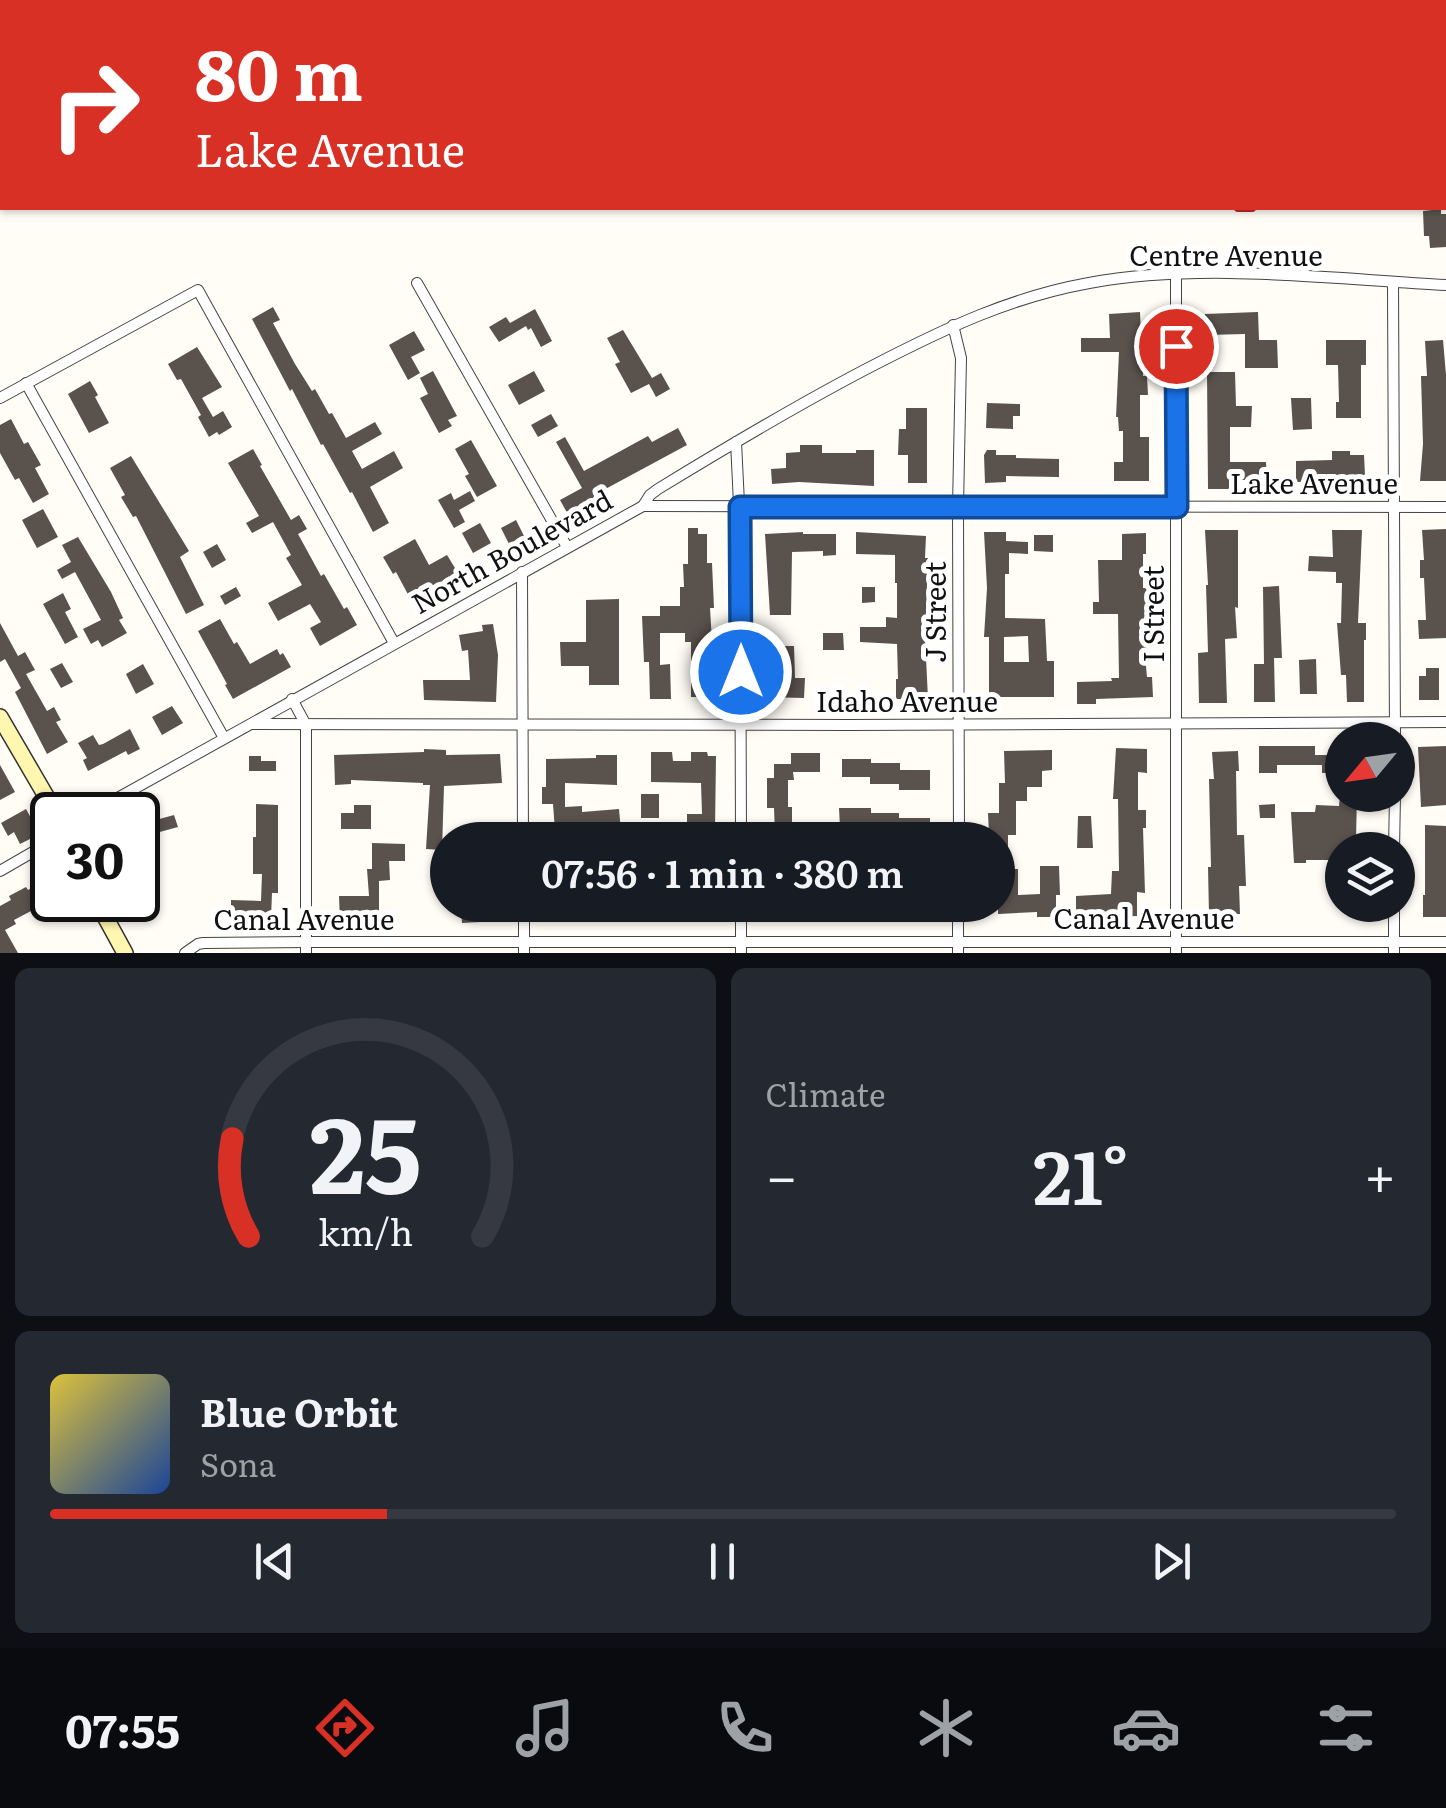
<!DOCTYPE html>
<meta charset="utf-8">
<style>
body{margin:0;font-family:Literata,serif;background:#242831;color:#f1f3f6;height:100vh;display:flex;flex-direction:column;font-size:38px;white-space:nowrap}
*{box-sizing:border-box;margin:0}
p{font-size:32px;color:#9ea1a6}
.icon{flex:none;width:55px;height:55px;fill:none;stroke:currentColor;stroke-width:2;stroke-linecap:round;stroke-linejoin:round}
.map{position:relative;height:953px;overflow:hidden}
.details{display:flex;flex-direction:column;gap:15px;padding:15px;background:#0d0f14;flex:1}
.details>*{flex:none}
.banner{position:absolute;left:0px;top:0px;width:1448px;height:210px;box-shadow:0 2px 8px #0004;background:#d93025;color:#fff;overflow:hidden}
.needle{width:65px;rotate:241deg}
.buttons{position:absolute;left:1325px;top:722px;display:grid;gap:20px}
.buttons a{display:grid;place-items:center;width:90px;height:90px;border-radius:50%;background:#171b24;box-shadow:0 2px 8px #0004;font-size:50px}
.speed{position:absolute;left:30px;top:792px;display:flex;gap:20px;font-size:50px;font-weight:700;text-align:center}
.speed>*{display:grid;place-content:center;width:130px;height:130px;border-radius:50%;background:#171b24;box-shadow:0 2px 8px #0004;line-height:1}
.speed .limit{border:5px solid #111;border-radius:15px;background:#fff;color:#111}
.pin{position:absolute;display:grid;place-items:center;width:85px;height:85px;color:#fff;margin:-42px;border:5px solid #fff;border-radius:50%;box-shadow:0 2px 10px #0007}
.me{position:absolute;width:110px;margin:-55px;rotate:0deg;stroke-linejoin:round;filter:drop-shadow(0 0 8px #0008)}
.turn{display:flex;align-items:center;gap:35px;height:210px;padding:0 30px;font-size:45px}
.turn .icon{width:130px;height:130px;stroke-width:2.5}
.turn b{display:block;font-size:70px;line-height:85px}
.big{font-size:75px;font-weight:600;line-height:1.1}
.details .widget{flex:1;display:flex;flex-direction:column;justify-content:center;gap:15px;min-width:0;padding:0 35px;border-radius:15px;background:#242831}
.details .dial{align-items:center;gap:0}
.dial svg{height:260px;overflow:visible;fill:none;stroke:#363941;stroke-width:7;stroke-linecap:round;text-anchor:middle}
.dial text{fill:#f1f3f6;stroke:none}
.song{display:flex;align-items:center;gap:30px}
.cover{width:120px;height:120px;border-radius:15px;background:linear-gradient(135deg,hsl(50 70% 55%),hsl(220 70% 35%))}
.played{height:10px;border-radius:5px;background:linear-gradient(90deg,#d93025 25%,#363941 25%)}
.keys{display:flex;justify-content:space-around;direction:ltr}
.heat{display:flex;justify-content:space-between;align-items:center;font-size:55px;direction:ltr}
.details .tiles{flex:1;display:grid;gap:15px;grid-template-columns:1fr 1fr}
.widget:last-child{grid-column:span 2}
.trip{position:absolute;left:430px;top:822px;width:585px;height:100px;border-radius:50px;background:#171b24;box-shadow:0 2px 8px #0004;font-weight:600;line-height:100px;text-align:center}
.menu{display:flex;height:160px;justify-content:space-around;align-items:center;background:#090b0e;color:#9ea1a6}
.menu .icon{width:70px;height:70px}
.menu .on{color:#d93025}
.menu b{font-size:45px;color:#f1f3f6}
.map>svg:first-child{display:block}
</style>
<div class="map">
<svg width="1446" height="953" viewBox="0 0 1446 953">
<rect width="100%" height="100%" fill="#fffdf5"/>
<g fill="#5a524d" fill-rule="evenodd">
<polygon points="1441,209 1441,214 1446,214 1446,247 1430,248 1429,236 1424,236 1423,211"/>
<polygon points="273,307 280,320 273,323 295,364 312,391 315,389 329,414 332,413 346,438 375,422 382,434 352,451 362,469 394,451 403,468 370,487 389,523 373,532 352,492 350,493 323,444 321,445 292,389 290,391 252,319"/>
<polygon points="535,309 552,341 541,347 531,328 528,330 526,326 499,342 489,327 506,317 510,323"/>
<polygon points="1140,312 1143,376 1147,376 1148,395 1140,395 1140,437 1149,437 1149,481 1114,481 1114,462 1123,462 1123,431 1119,431 1118,417 1116,417 1119,352 1081,352 1081,338 1110,338 1109,314"/>
<polygon points="1258,312 1259,340 1277,340 1278,368 1245,368 1245,334 1206,335 1205,314"/>
<polygon points="623,330 652,378 661,373 670,389 656,397 649,384 631,393 615,364 620,362 607,338"/>
<polygon points="414,331 425,350 411,357 420,373 408,380 389,345"/>
<polygon points="1326,340 1366,340 1366,365 1361,365 1361,418 1336,418 1336,402 1339,402 1338,365 1326,365"/>
<polygon points="1443,340 1446,375 1446,481 1420,481 1423,444 1421,376 1427,376 1425,341"/>
<polygon points="197,347 222,387 202,398 213,417 223,411 232,427 219,435 217,432 209,437 198,417 201,415 181,379 177,380 168,364"/>
<polygon points="433,371 457,416 448,420 452,426 439,433 420,398 428,394 420,378"/>
<polygon points="534,371 545,391 519,405 508,385"/>
<polygon points="1207,372 1235,372 1236,406 1252,406 1251,427 1230,427 1230,462 1266,462 1267,480 1229,480 1229,489 1208,489"/>
<polygon points="90,381 98,395 95,397 109,423 89,433 68,394"/>
<polygon points="1291,398 1311,398 1312,429 1293,430"/>
<polygon points="987,403 1020,404 1020,416 1013,416 1013,429 986,428"/>
<polygon points="906,408 927,408 927,483 908,483 908,455 898,455 899,429 906,429"/>
<polygon points="551,414 558,426 538,437 531,425"/>
<polygon points="11,419 24,444 28,442 41,465 35,468 49,494 33,503 19,478 15,480 0,453 0,425"/>
<polygon points="678,428 687,445 598,493 602,500 570,518 560,500 582,488 556,442 565,437 584,471 648,436 652,442"/>
<polygon points="471,440 497,486 477,497 465,476 469,474 455,449"/>
<polygon points="800,445 822,445 822,453 856,453 856,450 874,450 874,486 799,482 772,484 771,469 786,468 786,453 800,452"/>
<polygon points="253,449 262,465 260,466 291,520 299,515 307,529 298,534 321,576 324,574 344,609 347,607 357,625 320,646 310,628 321,622 310,604 278,621 268,603 302,585 286,558 291,555 273,522 252,533 246,523 259,516 228,463"/>
<polygon points="987,450 996,450 996,455 1016,455 1016,458 1059,459 1059,477 1006,476 1006,482 985,483 984,455"/>
<polygon points="1332,451 1350,451 1350,455 1364,455 1365,475 1322,476 1322,482 1296,482 1296,461 1332,460"/>
<polygon points="131,456 189,551 180,557 204,605 186,614 136,516 133,517 121,497 125,495 110,468"/>
<polygon points="470,491 475,501 459,510 465,522 454,528 438,500 451,493 454,500"/>
<polygon points="43,509 58,537 37,548 22,520"/>
<polygon points="516,520 524,536 509,544 501,528"/>
<polygon points="480,523 491,543 473,553 462,533"/>
<polygon points="688,528 698,528 698,534 707,534 707,563 712,563 714,608 710,608 712,641 707,641 707,664 712,664 712,697 691,697 691,642 685,642 685,633 660,633 660,665 670,664 671,699 650,699 649,662 644,662 642,616 660,616 660,606 680,606 680,587 684,587 683,564 688,564"/>
<polygon points="1446,529 1446,638 1419,639 1418,620 1426,620 1424,578 1420,578 1420,560 1424,560 1422,530"/>
<polygon points="1205,530 1238,530 1238,608 1235,607 1237,638 1225,639 1227,703 1199,703 1198,653 1208,652 1206,585 1208,585"/>
<polygon points="1332,530 1362,530 1358,623 1366,623 1366,640 1364,640 1364,702 1347,702 1346,675 1341,675 1337,623 1341,623 1342,583 1336,583 1336,572 1308,571 1309,556 1333,557"/>
<polygon points="803,532 803,534 836,534 836,555 823,556 823,551 792,552 791,615 770,615 765,534"/>
<polygon points="856,532 926,536 925,558 928,558 925,637 928,699 896,699 896,679 898,679 897,644 860,642 860,627 886,627 886,617 897,618 897,583 895,583 895,555 856,554"/>
<path d="M984,532H1006V541L1028,542V554L1009,553V574H1005V618L1045,619L1047,661H1054V697H989V637H984L987,588ZM1028,636L1029,662H1004V637Z"/>
<polygon points="1146,533 1146,554 1143,554 1143,588 1148,588 1148,656 1145,656 1147,677 1152,677 1153,697 1096,699 1096,704 1077,704 1077,682 1112,681 1111,678 1119,678 1118,614 1093,614 1093,602 1099,602 1098,560 1122,560 1122,534"/>
<polygon points="1034,535 1053,535 1053,552 1034,551"/>
<polygon points="78,537 111,592 123,618 119,620 127,633 102,647 98,640 91,644 83,629 101,620 75,572 62,579 57,570 71,562 62,545"/>
<polygon points="415,539 429,565 447,555 458,573 411,600 396,572 393,574 383,557"/>
<polygon points="217,544 226,560 212,568 203,552"/>
<polygon points="1279,586 1282,658 1274,658 1275,702 1254,702 1254,664 1264,664 1263,587"/>
<polygon points="236,587 241,596 225,605 220,596"/>
<polygon points="862,587 875,587 875,602 862,603"/>
<polygon points="63,593 71,609 65,612 78,637 65,644 43,604"/>
<polygon points="619,599 619,685 589,685 589,666 561,666 560,642 586,642 586,600"/>
<polygon points="220,619 234,644 237,642 250,664 277,649 280,655 283,653 291,667 233,699 225,685 227,684 198,631"/>
<polygon points="0,623 18,656 25,652 35,670 26,674 47,711 54,707 61,720 56,722 68,742 47,754 15,692 21,688 5,659 0,662"/>
<polygon points="493,624 498,655 496,702 424,700 423,680 470,680 468,650 462,651 459,635 483,631 482,625"/>
<polygon points="823,633 843,633 844,650 823,650"/>
<polygon points="779,646 794,646 795,678 805,678 804,698 759,697 759,651 779,651"/>
<polygon points="1316,659 1317,694 1300,694 1299,660"/>
<polygon points="62,663 73,682 61,688 50,669"/>
<polygon points="143,664 154,684 136,694 126,674"/>
<polygon points="1426,668 1439,668 1439,700 1419,700 1419,676 1426,676"/>
<polygon points="172,706 183,723 162,735 152,717"/>
<polygon points="130,729 140,749 128,755 126,751 88,771 83,760 87,758 78,743 93,735 99,745 103,744"/>
<polygon points="1259,746 1315,746 1315,755 1342,755 1342,773 1322,773 1322,765 1277,765 1277,773 1259,773"/>
<polygon points="1446,746 1446,805 1421,807 1418,747"/>
<polygon points="1116,748 1147,749 1147,773 1138,772 1138,810 1146,810 1146,828 1143,828 1145,893 1137,892 1137,916 1109,917 1109,912 1076,913 1076,896 1111,894 1112,871 1119,871 1118,799 1113,799"/>
<polygon points="424,749 446,750 446,755 500,754 502,783 444,786 442,850 426,849 430,785 423,785 423,783 351,780 351,784 335,785 334,755 424,752"/>
<polygon points="1052,750 1052,770 1042,771 1042,787 1027,787 1027,801 1016,801 1016,835 1008,835 1008,869 1018,869 1018,895 1040,894 1040,866 1059,866 1060,895 1056,895 1056,917 1037,917 1037,912 998,914 998,840 991,840 991,835 989,835 988,813 999,813 999,783 1005,783 1004,751"/>
<polygon points="1238,751 1239,771 1236,771 1237,835 1244,835 1246,886 1239,886 1240,914 1209,915 1208,867 1211,867 1209,779 1214,779 1212,752"/>
<polygon points="651,752 672,752 673,761 691,761 691,752 707,752 708,756 716,756 715,830 687,830 687,814 702,814 701,783 651,782"/>
<polygon points="791,753 820,753 820,772 793,772 794,780 788,780 788,807 792,807 792,828 805,828 805,840 791,840 791,835 775,835 774,808 767,808 767,778 774,778 774,764 791,764"/>
<polygon points="596,755 617,755 617,785 565,783 565,807 582,806 582,812 619,809 621,831 598,833 598,829 555,831 553,804 542,804 542,787 546,787 546,759 596,758"/>
<polygon points="249,756 261,756 261,761 276,761 276,771 249,771"/>
<polygon points="842,759 871,759 871,763 900,763 900,770 930,770 930,790 899,790 899,784 870,784 870,777 842,777"/>
<polygon points="0,765 15,792 0,800"/>
<rect x="641" y="794" width="18" height="24"/>
<polygon points="1340,795 1357,795 1356,839 1366,839 1367,850 1338,850 1338,860 1306,860 1306,863 1294,863 1291,812 1315,812 1316,805 1339,806"/>
<polygon points="256,804 278,805 278,893 272,893 271,918 231,917 231,900 261,901 262,874 253,874 253,837 256,837"/>
<polygon points="1275,804 1275,818 1260,818 1259,805"/>
<polygon points="354,805 371,805 371,829 341,829 341,813 354,813"/>
<polygon points="839,808 871,808 871,813 899,813 899,818 930,818 930,835 899,836 899,830 871,830 871,827 840,828"/>
<polygon points="26,809 40,834 20,844 14,832 8,836 1,823"/>
<polygon points="174,815 178,827 156,833 152,821"/>
<polygon points="1078,816 1091,816 1093,848 1077,848"/>
<polygon points="1425,825 1446,826 1446,917 1423,917 1423,895 1425,895"/>
<polygon points="372,843 405,844 405,861 389,861 390,880 379,881 379,922 340,923 339,896 369,896 367,869 372,869"/>
<polygon points="52,876 52,900 14,920 16,924 5,930 18,953 0,953 0,906 11,900 9,896 26,887 28,890"/>
<polygon points="151,893 153,912 127,914 126,900 138,900 138,895"/>
<polygon points="461,905 498,905 498,921 462,923"/>
<rect x="689" y="905" width="26" height="13"/>
<rect x="642" y="906" width="24" height="16"/>
</g>
<g fill="none" stroke-linecap="round" stroke-linejoin="round">
<g stroke="#444" stroke-width="12">
<g id="street">
<polyline points="1176,274 1176,953"/>
<polyline points="417,283 567,547"/>
<polyline points="1393,283 1395,740"/>
<polyline points="953,325 961,358 958,507 959,840"/>
<polyline points="26,383 224,738"/>
<polyline points="0,398 198,290 394,643"/>
<polyline points="736,442 740,524 741,840"/>
<polyline points="643,506 1446,507"/>
<polyline points="522,572 523,840"/>
<polyline points="292,699 306,725 306,953"/>
<polyline points="252,724 850,725 1446,722"/>
<path d="M87,815L643,506L650,495L658,489C730,445 802,402 876,364C946,328 1011,297 1089,283C1201,262 1332,279 1446,285"/>
<polyline points="1394,850 1395,795"/>
<polyline points="0,871 52,841"/>
<polyline points="524,905 524,953"/>
<polyline points="741,905 741,953"/>
<polyline points="185,953 198,944 203,943 306,942 1446,942"/>
<polyline points="958,953 958,905"/>
<polyline points="1394,953 1394,905"/>
</g>
</g>
<g stroke="#333" stroke-width="18">
<g id="secondary">
<polyline points="1387,0 1389,2"/>
<polyline points="1334,2 1336,0"/>
<polyline points="0,717 57,815"/>
<polyline points="96,900 125,953"/>
</g>
</g>
<g stroke="#222" stroke-width="22">
<g id="highway">
<polyline points="1227,0 1245,2"/>
<polyline points="1445,17 1446,17"/>
<polyline points="1445,45 1446,46"/>
<polyline points="1445,67 1446,67"/>
</g>
</g>
<use href="#street" stroke="#fff" stroke-width="10"/>
<use href="#secondary" stroke="#fff6b0" stroke-width="15"/>
<use href="#highway" stroke="#f5a25d" stroke-width="20"/>
<g stroke="#c4262e" stroke-width="8">
<g id="rail">
<polyline points="1445,150 1446,150"/>
<polyline points="1445,194 1446,194"/>
<polyline points="0,198 2,198"/>
<polyline points="1238,208 1252,208"/>
</g>
</g>
<use href="#rail" stroke="#fff" stroke-width="4" stroke-dasharray="11" stroke-linecap="butt"/>
</g>
<g fill="none" stroke-linecap="round" stroke-linejoin="round">
<g stroke="#114b97" stroke-width="25">
<polyline id="route" points="741,672 740,507 1177,507 1176,346"/>
</g>
<use href="#route" stroke="#1a73e8" stroke-width="18"/>
</g>
<g text-anchor="middle" stroke-width="10" stroke-linejoin="round" paint-order="stroke">
<g font-size="28" fill="#111" stroke="#fff">
<text x="1226" y="266">Centre Avenue</text>
<text x="1314" y="494">Lake Avenue</text>
<text transform="translate(512 552) rotate(-29)" y="10">North Boulevard</text>
<text transform="translate(936 612) rotate(-90)" y="10">J Street</text>
<text transform="translate(1154 614) rotate(-90)" y="10">I Street</text>
<text x="907" y="712">Idaho Avenue</text>
<text x="1144" y="929">Canal Avenue</text>
<text x="304" y="930">Canal Avenue</text>
</g>
</g>
</svg>
<div class="buttons">
<a><svg class="needle" viewBox="-14 -14 28 28"><path d="M0-13l5 13h-10z" fill="#e53935"/><path d="M0 13l5-13h-10z" fill="#9ea1a6"/></svg></a>
<a><svg class="icon" aria-label="layers" viewBox="0 0 24 24"><path d="M12 4l9 5-9 5-9-5zM3 14l9 5 9-5"/></svg></a>
</div>
<div class="speed"><div class="limit">30</div></div>
<div class="pin" style="left:1176px;top:346px;background:#d93025"><svg class="icon" aria-label="arrive" viewBox="0 0 24 24"><path d="M6 21V4h12l-3 4 3 4H6"/></svg></div>
<svg class="me" style="left:741px;top:672px" viewBox="-20 -20 40 40"><circle r="17" fill="#1a73e8" stroke="#fff" stroke-width="3"/><path d="M0-11L8 9 0 5-8 9z" fill="#fff"/></svg>
<div class="trip">07:56 · 1 min · 380 m</div>
<div class="banner">
<div class="turn"><svg class="icon" aria-label="right" viewBox="0 0 24 24"><path d="M7 20v-9h11M14 6l5 5-5 5"/></svg><div><b>80 m</b>Lake Avenue</div></div>
</div>
</div>
<section class="details">
<div class="tiles">
<div class="widget dial"><svg viewBox="0 0 100 80">
<path d="M14 69A42 42 0 1 1 86 69"/>
<path d="M14 69A42 42 0 0 1 9 39" stroke="#d93025"/>
<text x="50" y="56" font-size="32" font-weight="700">25</text>
<text x="50" y="72" font-size="11">km/h</text>
</svg></div>
<div class="widget"><p>Climate</p>
<div class="heat"><a>−</a><b class="big">21°</b><a>+</a></div>
</div>
<div class="widget">
<div class="song"><i class="cover"></i><div><b>Blue Orbit</b><p>Sona</p></div></div>
<div class="played"></div>
<div class="keys"><svg class="icon" aria-label="previous" viewBox="0 0 24 24"><path d="M18 5L8 12l10 7zM5 5v14"/></svg><svg class="icon" aria-label="pause" viewBox="0 0 24 24"><path d="M8 5v14M16 5v14"/></svg><svg class="icon" aria-label="next" viewBox="0 0 24 24"><path d="M6 5l10 7-10 7zM19 5v14"/></svg></div>
</div>
</div>
</section>
<nav class="menu">
<b>07:55</b>
<svg class="icon on" aria-label="directions" viewBox="0 0 24 24"><path d="M12 3l9 9-9 9-9-9zM9 14v-3h6M13 9l2 2-2 2"/></svg>
<svg class="icon" aria-label="music" viewBox="0 0 24 24"><path d="M9 18V5l10-2v13"/><circle cx="6" cy="18" r="3"/><circle cx="16" cy="16" r="3"/></svg>
<svg class="icon" aria-label="phone" viewBox="0 0 24 24"><path d="M5 4h4l2 5-3 2q2 4 5 5l2-3 5 2v4C11 20 4 13 5 4z"/></svg>
<svg class="icon" aria-label="climate" viewBox="0 0 24 24"><path d="M12 3v18M4 7l16 10M4 17L20 7"/></svg>
<svg class="icon" aria-label="car" viewBox="0 0 24 24"><path d="M5 17H2v-5l4-1 3-4h7l3 4 3 1v5h-3M9 17h6M6 11h13"/><circle cx="7" cy="17" r="2"/><circle cx="17" cy="17" r="2"/></svg>
<svg class="icon" aria-label="filters" viewBox="0 0 24 24"><path d="M4 7h16M4 17h16"/><circle cx="9" cy="7" r="2"/><circle cx="15" cy="17" r="2"/></svg>
</nav>
